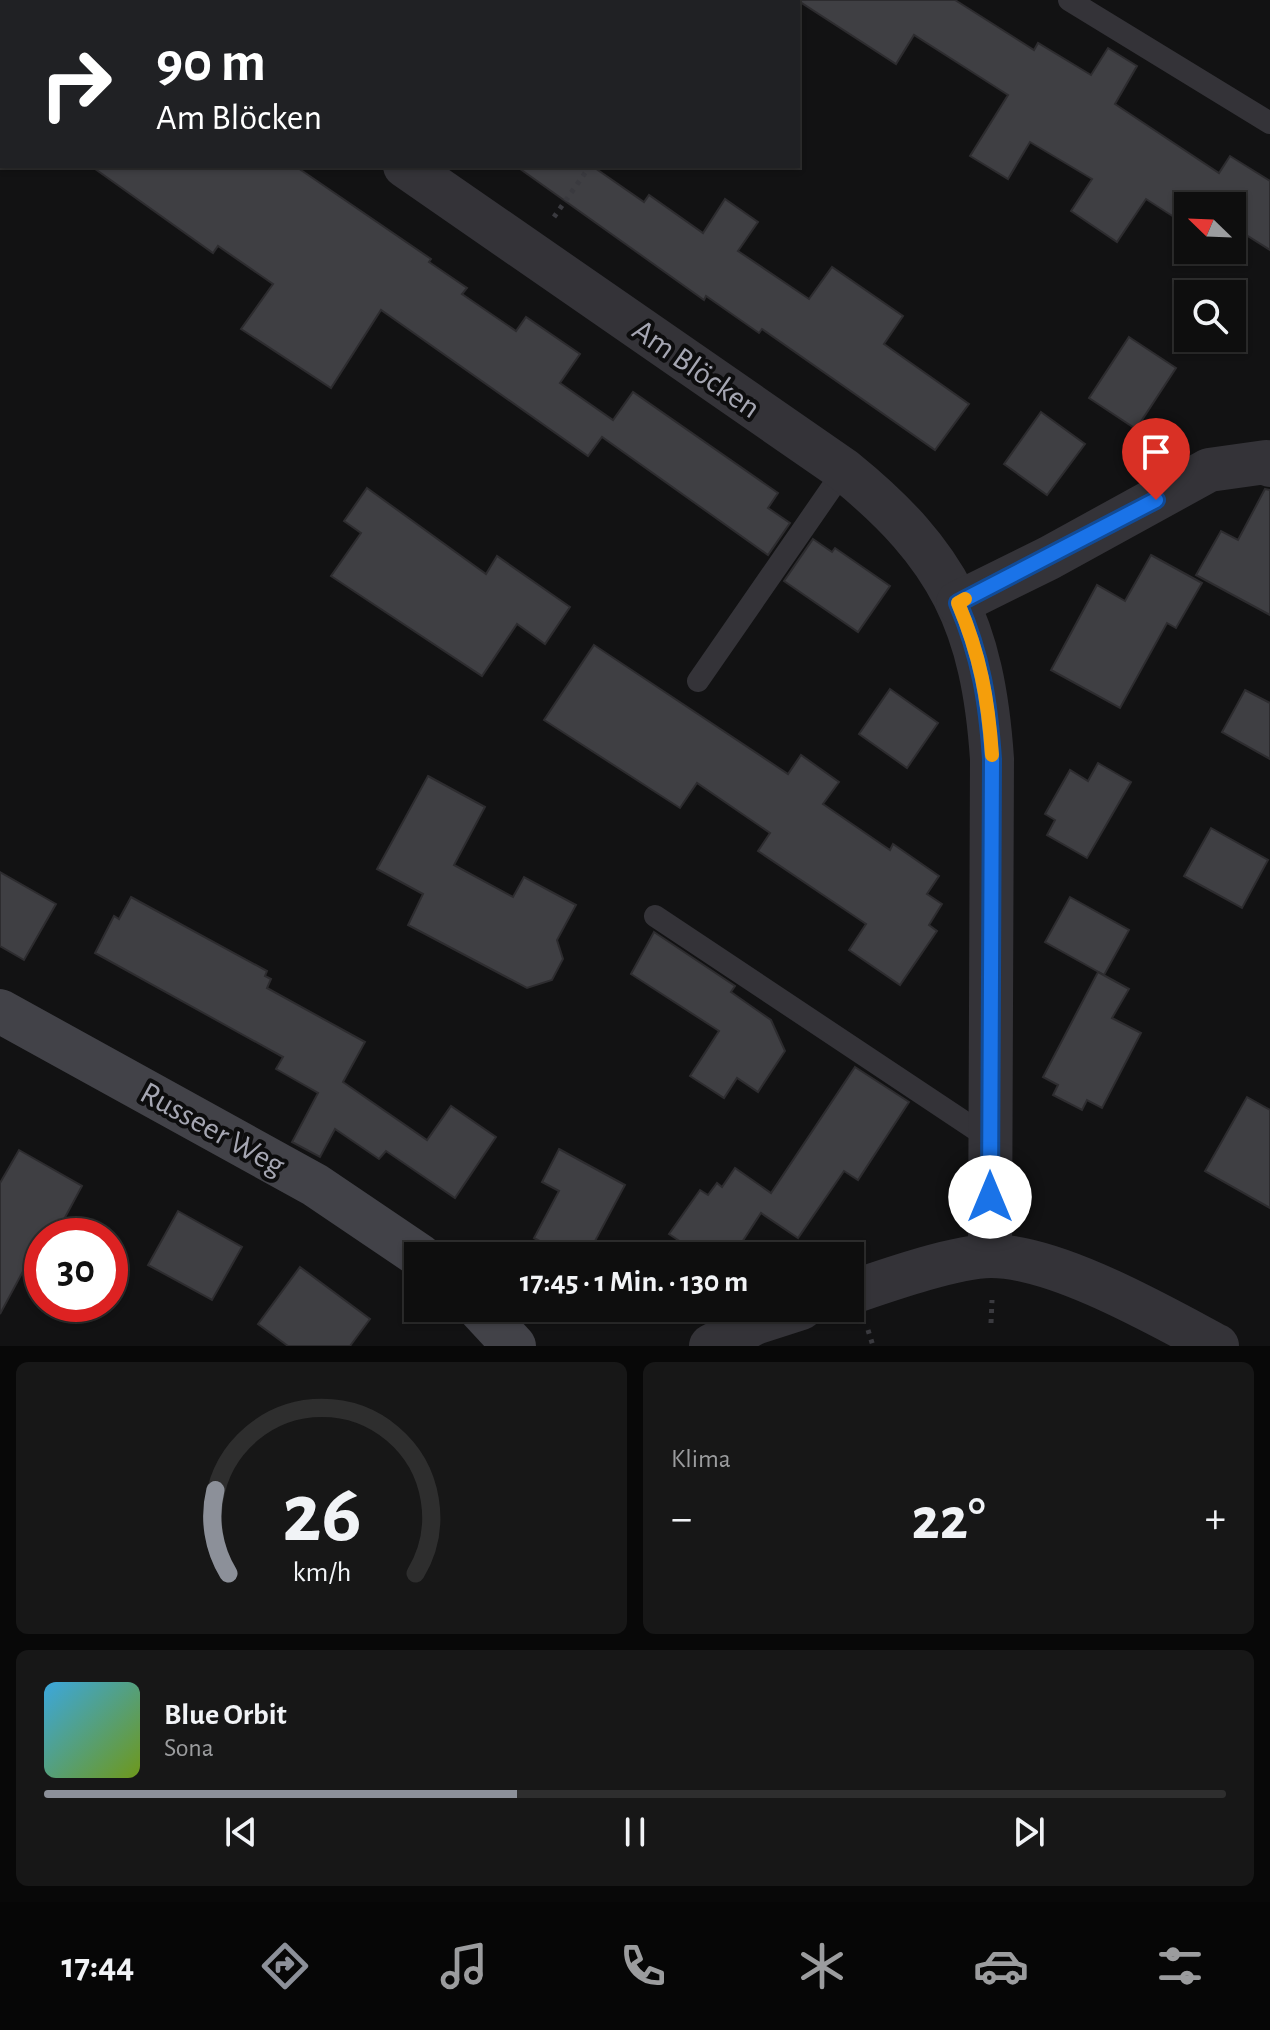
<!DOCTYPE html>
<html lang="de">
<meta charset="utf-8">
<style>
body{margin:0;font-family:"Alegreya Sans",sans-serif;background:#171717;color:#f1f3f6;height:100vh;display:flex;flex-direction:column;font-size:30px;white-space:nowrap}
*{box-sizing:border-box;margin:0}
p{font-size:26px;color:#9b9c9e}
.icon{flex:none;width:44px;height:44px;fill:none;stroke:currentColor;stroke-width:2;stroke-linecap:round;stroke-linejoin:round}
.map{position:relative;height:1346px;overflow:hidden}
.side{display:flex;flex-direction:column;gap:16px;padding:16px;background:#080808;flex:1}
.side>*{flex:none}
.top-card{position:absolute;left:0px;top:0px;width:800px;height:168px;box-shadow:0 2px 6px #0004,0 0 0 2px #2e2e2e;background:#202124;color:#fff;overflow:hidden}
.needle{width:52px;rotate:293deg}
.tools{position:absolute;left:1174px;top:192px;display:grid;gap:16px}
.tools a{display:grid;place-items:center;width:72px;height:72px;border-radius:0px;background:#0e0e0e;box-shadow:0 2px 6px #0004,0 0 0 2px #2e2e2e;font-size:40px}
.speed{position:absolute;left:24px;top:1218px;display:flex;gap:16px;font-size:40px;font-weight:700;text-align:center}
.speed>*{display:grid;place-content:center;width:104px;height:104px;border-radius:50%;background:#0e0e0e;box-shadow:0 2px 6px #0004,0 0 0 2px #2e2e2e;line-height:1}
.speed .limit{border:12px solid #d22;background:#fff;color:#111}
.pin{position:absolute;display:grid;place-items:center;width:68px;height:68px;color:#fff;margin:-82px -34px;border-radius:50% 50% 50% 0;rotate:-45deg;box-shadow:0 0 8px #0007}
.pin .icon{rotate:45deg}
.me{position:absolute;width:88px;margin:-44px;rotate:0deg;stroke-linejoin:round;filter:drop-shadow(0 0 6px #0008)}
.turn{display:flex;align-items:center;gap:28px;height:168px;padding:0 24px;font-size:36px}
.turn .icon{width:104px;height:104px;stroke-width:2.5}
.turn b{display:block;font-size:56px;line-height:68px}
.big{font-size:60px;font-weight:700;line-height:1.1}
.side .card{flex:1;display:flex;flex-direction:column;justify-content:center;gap:12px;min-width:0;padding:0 28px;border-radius:12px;background:#171717}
.side .dial{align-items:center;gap:0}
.dial svg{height:208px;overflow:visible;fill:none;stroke:#2e2e2e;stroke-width:7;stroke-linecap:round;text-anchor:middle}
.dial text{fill:#f1f3f6;stroke:none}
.song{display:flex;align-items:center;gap:24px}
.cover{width:96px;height:96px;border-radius:12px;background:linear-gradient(135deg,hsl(200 70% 55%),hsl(80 70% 35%))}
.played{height:8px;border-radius:4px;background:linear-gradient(90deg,#8c9099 40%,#2e2e2e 40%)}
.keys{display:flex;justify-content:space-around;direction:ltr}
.heat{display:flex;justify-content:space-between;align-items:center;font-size:44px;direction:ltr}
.side .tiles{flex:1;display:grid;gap:16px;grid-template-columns:1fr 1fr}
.card:last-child{grid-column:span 2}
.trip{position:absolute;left:404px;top:1242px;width:460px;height:80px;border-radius:0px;background:#0e0e0e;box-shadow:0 2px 6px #0004,0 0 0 2px #2e2e2e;font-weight:700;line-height:80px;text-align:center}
.menu{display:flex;height:128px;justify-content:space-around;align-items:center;background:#060606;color:#9b9c9e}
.menu .icon{width:56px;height:56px}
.menu .on{color:#8c9099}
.menu b{font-size:36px;color:#f1f3f6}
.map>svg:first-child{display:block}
</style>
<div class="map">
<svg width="1270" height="1346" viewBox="0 0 1270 1346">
<rect width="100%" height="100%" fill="#121213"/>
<g fill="#3f3f43" stroke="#2d2c2f" stroke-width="2">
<polygon points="797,0 955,0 1034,50 1038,43 1091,75 1108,48 1137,66 1115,104 1219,173 1230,156 1270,181 1270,250 1232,226 1232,206 1201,206 1188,198 1188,226 1146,199 1117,242 1071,211 1092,179 1030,142 1008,179 970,156 1008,95 914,35 896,64"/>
<polygon points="91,166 295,166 431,259 429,262 467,288 462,294 516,331 526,317 580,354 560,383 613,420 633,392 778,493 768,508 790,523 768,555 602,437 588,456 381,310 331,388 241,329 273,284 218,246 213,253"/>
<polygon points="516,166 592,166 644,202 649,195 703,233 725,199 758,222 738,251 809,299 832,267 903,316 884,344 969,404 935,450 762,329 759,333 706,296 704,300"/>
<polygon points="1129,337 1176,368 1136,429 1089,398"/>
<polygon points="1041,412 1085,444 1047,495 1004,464"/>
<polygon points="367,488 486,574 497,556 570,607 545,644 517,624 482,676 331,576 361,533 344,521"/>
<polygon points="1265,489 1270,490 1270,615 1196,575 1221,531 1238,540"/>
<polygon points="813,539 832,552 835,548 890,586 858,632 784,581"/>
<polygon points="1151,555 1202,583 1176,628 1167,623 1120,708 1051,670 1097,585 1125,601"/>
<polygon points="594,645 788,774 801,755 839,782 823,804 890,850 893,844 939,876 927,894 942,904 929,925 937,931 900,985 849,950 866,924 758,851 770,833 697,783 680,808 544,720"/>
<polygon points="890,689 938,723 907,768 859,734"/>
<polygon points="1245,690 1270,703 1270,759 1222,732"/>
<polygon points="1098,763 1131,782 1087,858 1047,835 1055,820 1045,814 1070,770 1088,781"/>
<polygon points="428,776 485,807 454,865 513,897 524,877 576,905 557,940 563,959 552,980 527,988 408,925 423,894 377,869"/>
<polygon points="1211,828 1268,860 1242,908 1184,876"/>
<polygon points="0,872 56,904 24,960 0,946"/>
<polygon points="131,897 267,971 265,976 271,979 267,988 365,1042 343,1082 427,1140 451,1106 496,1137 455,1198 386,1151 379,1159 335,1129 320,1157 292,1142 318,1093 276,1069 283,1057 95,953 114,916 119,919"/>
<polygon points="1070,897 1129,930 1104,975 1045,942"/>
<polygon points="654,932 735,986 731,992 771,1020 785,1051 758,1092 737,1078 724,1098 690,1076 719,1031 631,974"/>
<polygon points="1098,972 1129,989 1112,1018 1141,1033 1102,1108 1087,1100 1082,1110 1053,1095 1058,1085 1043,1077"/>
<polygon points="855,1067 909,1102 858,1180 844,1171 798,1238 761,1213 733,1256 702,1256 669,1234 700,1190 708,1195 717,1183 722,1187 735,1168 771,1193"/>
<polygon points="1247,1097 1270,1110 1270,1208 1205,1171"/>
<polygon points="559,1149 625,1185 587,1256 567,1256 534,1238 559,1191 542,1182"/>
<polygon points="19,1150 82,1186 55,1236 42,1236 0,1314 0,1183"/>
<polygon points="178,1211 242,1247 212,1300 148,1265"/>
<polygon points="300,1267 370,1319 350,1346 288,1346 258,1324"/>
</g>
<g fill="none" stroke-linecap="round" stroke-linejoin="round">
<g stroke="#3a3a3f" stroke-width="5" stroke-dasharray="4 6" stroke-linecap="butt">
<polyline points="706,2 707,0"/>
<polyline points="554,217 590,166"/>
<polyline points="991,1323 992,1300"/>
<polyline points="868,1330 873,1346"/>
</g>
<g stroke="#343338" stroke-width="22">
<polyline points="1069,0 1270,123"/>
<polyline points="698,681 844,470"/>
<polyline points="655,916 990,1139"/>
</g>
<g stroke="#343338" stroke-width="44">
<polyline points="163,0 166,2"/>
<path d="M405,166L844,470C949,555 983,625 992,759L990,1256"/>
<polyline points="958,603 1049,558 1209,470 1266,462 1270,465"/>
<path d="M850,1293C885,1281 956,1256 991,1256C1056,1256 1159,1315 1217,1346"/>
<polyline points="711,1346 755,1323 801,1308"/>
</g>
<g stroke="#424248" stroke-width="44">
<polyline points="0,1011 315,1185 420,1256"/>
<polyline points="479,1308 514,1346"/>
</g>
</g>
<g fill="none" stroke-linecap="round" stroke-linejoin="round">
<g stroke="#114b97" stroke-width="20">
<path id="route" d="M990,1197L992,759C988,701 981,657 958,603L1156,500"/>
</g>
<use href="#route" stroke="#1a73e8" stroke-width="14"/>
<path stroke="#f59e0b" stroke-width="14" d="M965,599L958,603C980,655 988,698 992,755"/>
</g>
<g text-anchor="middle" stroke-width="8" stroke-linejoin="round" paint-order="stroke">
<g font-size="32" fill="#a5a6b2" stroke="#0d0d0e">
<text transform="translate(697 368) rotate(35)" y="11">Am Blöcken</text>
<text transform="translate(213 1128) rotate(29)" y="11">Russeer Weg</text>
</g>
</g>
</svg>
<div class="tools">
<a><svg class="needle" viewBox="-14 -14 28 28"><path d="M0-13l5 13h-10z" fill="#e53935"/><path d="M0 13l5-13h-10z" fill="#9b9c9e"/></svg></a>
<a><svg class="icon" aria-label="search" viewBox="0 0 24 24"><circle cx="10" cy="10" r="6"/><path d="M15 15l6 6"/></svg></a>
</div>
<div class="speed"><div class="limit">30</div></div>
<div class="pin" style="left:1156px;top:500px;background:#d93025"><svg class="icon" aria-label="arrive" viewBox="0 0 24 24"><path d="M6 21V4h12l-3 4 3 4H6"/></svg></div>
<svg class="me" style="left:990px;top:1197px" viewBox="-20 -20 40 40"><circle r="19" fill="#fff"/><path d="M0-13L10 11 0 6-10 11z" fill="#1a73e8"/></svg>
<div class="trip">17:45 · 1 Min. · 130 m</div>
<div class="top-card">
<div class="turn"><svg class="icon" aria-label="right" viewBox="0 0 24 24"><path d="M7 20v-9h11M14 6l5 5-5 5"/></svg><div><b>90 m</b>Am Blöcken</div></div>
</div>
</div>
<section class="side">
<div class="tiles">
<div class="card dial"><svg viewBox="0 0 100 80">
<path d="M14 69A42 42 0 1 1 86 69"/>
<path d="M14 69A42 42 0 0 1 9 37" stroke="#8c9099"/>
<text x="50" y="56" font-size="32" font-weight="700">26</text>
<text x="50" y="72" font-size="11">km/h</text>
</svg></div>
<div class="card"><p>Klima</p>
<div class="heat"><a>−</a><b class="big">22°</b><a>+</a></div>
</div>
<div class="card">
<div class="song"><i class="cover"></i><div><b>Blue Orbit</b><p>Sona</p></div></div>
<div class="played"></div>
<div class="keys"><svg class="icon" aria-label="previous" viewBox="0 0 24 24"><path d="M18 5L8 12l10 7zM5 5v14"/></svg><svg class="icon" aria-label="pause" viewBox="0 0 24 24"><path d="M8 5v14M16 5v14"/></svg><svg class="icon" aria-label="next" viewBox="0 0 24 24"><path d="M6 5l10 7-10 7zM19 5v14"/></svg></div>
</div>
</div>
</section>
<nav class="menu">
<b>17:44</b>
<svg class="icon on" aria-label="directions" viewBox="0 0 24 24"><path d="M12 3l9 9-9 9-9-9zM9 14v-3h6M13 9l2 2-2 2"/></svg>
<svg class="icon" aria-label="music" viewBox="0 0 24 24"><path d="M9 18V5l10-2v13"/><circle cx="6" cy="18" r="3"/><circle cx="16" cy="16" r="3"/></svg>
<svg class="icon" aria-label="phone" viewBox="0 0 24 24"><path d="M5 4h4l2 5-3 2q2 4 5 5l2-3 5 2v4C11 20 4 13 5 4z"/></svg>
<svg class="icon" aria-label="climate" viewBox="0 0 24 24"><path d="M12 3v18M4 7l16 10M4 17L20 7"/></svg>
<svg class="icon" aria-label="car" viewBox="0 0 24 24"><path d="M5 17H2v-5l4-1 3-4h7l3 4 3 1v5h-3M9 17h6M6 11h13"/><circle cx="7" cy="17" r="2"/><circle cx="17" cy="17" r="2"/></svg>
<svg class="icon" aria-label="filters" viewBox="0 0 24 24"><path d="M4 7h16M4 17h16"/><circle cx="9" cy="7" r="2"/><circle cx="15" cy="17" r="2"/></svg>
</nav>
